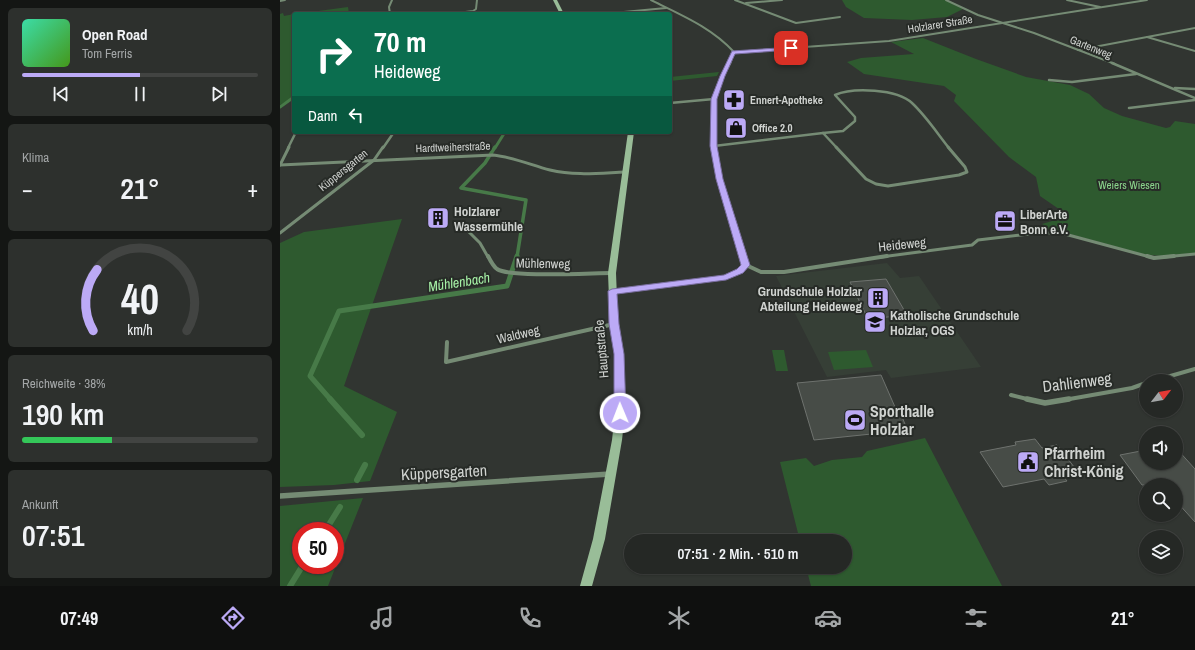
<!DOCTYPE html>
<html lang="de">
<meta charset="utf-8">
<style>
body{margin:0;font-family:"Archivo Narrow",sans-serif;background:#2d302d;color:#f1f3f6;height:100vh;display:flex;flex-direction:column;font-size:15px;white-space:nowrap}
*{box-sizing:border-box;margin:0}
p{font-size:13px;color:#a3a6a7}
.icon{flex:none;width:22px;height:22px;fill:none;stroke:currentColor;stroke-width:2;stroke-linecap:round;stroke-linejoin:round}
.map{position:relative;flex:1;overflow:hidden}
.panel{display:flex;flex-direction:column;gap:8px;padding:8px;background:#141614;width:280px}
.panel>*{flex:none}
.top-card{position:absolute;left:12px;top:12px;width:380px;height:122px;border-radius:4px;box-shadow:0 1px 3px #0004,0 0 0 1px #424442;background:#0b6e4f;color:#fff;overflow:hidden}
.needle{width:26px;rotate:59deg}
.buttons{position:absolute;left:859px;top:374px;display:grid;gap:8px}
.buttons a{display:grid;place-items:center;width:44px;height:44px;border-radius:50%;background:#252825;box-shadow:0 1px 3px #0004,0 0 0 1px #424442;font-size:20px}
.speed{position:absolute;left:12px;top:522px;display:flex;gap:8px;font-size:20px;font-weight:700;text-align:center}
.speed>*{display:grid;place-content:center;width:52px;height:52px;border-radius:50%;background:#252825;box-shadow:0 1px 3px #0004,0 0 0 1px #424442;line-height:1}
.speed .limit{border:6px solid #d22;background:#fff;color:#111}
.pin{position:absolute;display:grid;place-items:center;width:34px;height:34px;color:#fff;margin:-17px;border-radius:8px;box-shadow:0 2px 6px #0006}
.me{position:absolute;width:44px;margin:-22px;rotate:359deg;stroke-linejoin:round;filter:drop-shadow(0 0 3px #0008)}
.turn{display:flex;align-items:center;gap:14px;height:84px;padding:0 16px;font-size:18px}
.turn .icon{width:52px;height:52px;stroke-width:2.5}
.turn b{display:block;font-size:28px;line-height:34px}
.then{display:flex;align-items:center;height:38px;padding:0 16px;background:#0003;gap:8px;font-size:15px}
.big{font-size:30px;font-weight:600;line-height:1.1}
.panel .card{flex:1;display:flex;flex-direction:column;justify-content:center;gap:6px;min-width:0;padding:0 14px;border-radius:6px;background:#2d302d}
.panel .dial{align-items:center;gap:0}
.dial svg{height:104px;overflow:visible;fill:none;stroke:#424442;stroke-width:7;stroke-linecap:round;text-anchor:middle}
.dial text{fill:#f1f3f6;stroke:none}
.song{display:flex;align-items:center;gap:12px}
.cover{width:48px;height:48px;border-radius:6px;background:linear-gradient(135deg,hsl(160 70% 55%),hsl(100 70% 35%))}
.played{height:4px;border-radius:2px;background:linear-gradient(90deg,#bcaaf6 50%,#424442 50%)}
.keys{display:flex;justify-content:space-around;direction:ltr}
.heat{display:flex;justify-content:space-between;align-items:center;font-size:22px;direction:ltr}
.charge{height:6px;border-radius:3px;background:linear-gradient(90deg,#34c759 38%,#424442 0)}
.trip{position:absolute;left:344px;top:534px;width:228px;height:40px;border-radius:20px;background:#252825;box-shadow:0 1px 3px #0004,0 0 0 1px #424442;font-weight:600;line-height:40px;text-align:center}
.menu{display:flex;height:64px;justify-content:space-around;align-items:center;background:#0f100f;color:#a3a6a7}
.menu .icon{width:28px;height:28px}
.menu .active{color:#bcaaf6}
.menu b{font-size:18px;color:#f1f3f6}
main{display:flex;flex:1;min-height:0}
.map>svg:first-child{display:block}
</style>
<main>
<section class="panel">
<div class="card">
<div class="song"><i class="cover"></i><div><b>Open Road</b><p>Tom Ferris</p></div></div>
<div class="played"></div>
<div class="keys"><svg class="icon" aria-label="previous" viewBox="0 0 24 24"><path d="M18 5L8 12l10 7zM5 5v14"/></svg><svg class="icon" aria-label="pause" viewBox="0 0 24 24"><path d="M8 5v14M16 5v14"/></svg><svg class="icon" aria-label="next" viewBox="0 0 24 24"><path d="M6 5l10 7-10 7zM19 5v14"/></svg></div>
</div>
<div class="card"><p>Klima</p>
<div class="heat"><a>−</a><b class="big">21°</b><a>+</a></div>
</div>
<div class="card dial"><svg viewBox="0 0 100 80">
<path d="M14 69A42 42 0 1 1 86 69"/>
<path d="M14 69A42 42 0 0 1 17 22" stroke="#bcaaf6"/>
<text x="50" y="56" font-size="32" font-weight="700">40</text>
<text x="50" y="72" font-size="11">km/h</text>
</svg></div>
<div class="card"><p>Reichweite · 38%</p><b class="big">190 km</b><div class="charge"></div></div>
<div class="card"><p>Ankunft</p><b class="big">07:51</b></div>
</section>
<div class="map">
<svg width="915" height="586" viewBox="0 0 915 586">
<rect width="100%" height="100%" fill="#313531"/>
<polygon fill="#363f36" points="607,263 620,278 639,276 701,367 611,378 606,370 547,377 496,276"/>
<g fill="#2e5a2f" fill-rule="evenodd">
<polygon points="562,0 666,0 683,9 667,17 632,20 584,18 566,7"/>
<polygon points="68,7 69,14 16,14"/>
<polygon points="3,13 4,16 14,14 14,97 0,105 0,14"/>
<polygon points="643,38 696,59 746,77 790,85 809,94 824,108 842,116 886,128 890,127 895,121 915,124 915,253 881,256 862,254 786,233 767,229 762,225 764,225 762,224 789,216 760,196 756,177 729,157 674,101 676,95 664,86 584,74 567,62 581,58 634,54 611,42"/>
<polygon points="439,72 437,76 390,81 390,77"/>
<polygon points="122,219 64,386 117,412 90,481 54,485 0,487 0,243 24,232"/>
<polygon points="492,350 504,350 508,371 496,371"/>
<polygon points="586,350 593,367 554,370 548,352"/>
<polygon points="645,438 722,586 531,586 526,567 565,567 565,541 520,541 500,462 526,458 534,466 552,460 582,457 587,451"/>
<path d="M83,498L48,586H0V506ZM21,531H55V565H21Z"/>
</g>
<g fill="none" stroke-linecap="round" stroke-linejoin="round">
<g stroke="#477a48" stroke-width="3">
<polyline points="0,107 14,97"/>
<polyline points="215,148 225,132"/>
</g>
<polyline stroke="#477a48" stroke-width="3.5" points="215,147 205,163 181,188 246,200 237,257"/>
<polyline stroke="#477a48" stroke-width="5" points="51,400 30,376 59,311 227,286 237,256"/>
<g stroke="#477a48" stroke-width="6">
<polyline points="50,399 82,435"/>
<polyline points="77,480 85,465"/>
<polyline points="45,531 60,507"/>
<polyline points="10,586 23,565"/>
</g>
</g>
<g fill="#474c47" stroke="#6e726e">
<polygon points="606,279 627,315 588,319 570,282"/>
<polygon points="601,375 615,407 618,407 629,434 603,436 601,433 534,440 517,383"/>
<polygon points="755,439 762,448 777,445 798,472 782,475 787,481 769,485 764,479 723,487 700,452 736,445 735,442"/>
<polygon points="896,448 915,469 915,522 896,501 896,485 862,485 840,455 866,450 866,463 896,463"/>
</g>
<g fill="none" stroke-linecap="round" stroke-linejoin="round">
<g stroke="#758b74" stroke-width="2">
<path d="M371,0C401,15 431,27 454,52"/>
<polyline points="455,0 516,23 560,17"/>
<polyline points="666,0 698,15 754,33 835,64"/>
<polyline points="787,0 820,7"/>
<polyline points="0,1 5,0"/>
<polyline points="466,3 502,0"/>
<polyline points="110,14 109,7 112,0"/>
<polyline points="170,14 193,11 196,9 197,0"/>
<polyline points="289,14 315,12 333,13 386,8"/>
<polyline points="867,37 915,51"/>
<polyline points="798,50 915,28"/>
<polyline points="454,52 609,41 867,0"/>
<polyline points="450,64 454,52"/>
</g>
<g stroke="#758b74" stroke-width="2.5">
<polyline points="832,63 915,98"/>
<polyline points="769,80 792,82 856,74"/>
<polyline points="895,88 915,89"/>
<polyline points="390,103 434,99"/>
<polyline points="849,108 915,100"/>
<polyline points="543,133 557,148"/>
<path d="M543,133L563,131L575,121V117L555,95C573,87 617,89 632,103C646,116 657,133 669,148"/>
<polyline points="434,146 543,133"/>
<polyline points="8,148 16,132"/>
<polyline points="103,148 114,132"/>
<path d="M435,148C433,131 431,111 435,95C438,83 445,74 450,63"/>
</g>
<g stroke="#758b74" stroke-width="3">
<polyline points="435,147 442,184 463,257"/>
<polyline points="556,147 586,179 596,184 608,186 679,175 687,172 685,167 668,147"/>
<path d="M0,165L213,155C233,157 251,165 270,170C295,176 320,173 345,172"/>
<polyline points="0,165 9,147"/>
<polyline points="189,232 200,243 208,257"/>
<polyline points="0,233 94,160 103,147"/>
<polyline points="601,257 692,245 698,240 758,233 781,233 870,257"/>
<polyline points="884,257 915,254"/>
</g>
<g stroke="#758b74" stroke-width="4">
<path d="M208,256C210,260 213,266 217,269C230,278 311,273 332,273"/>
<polyline points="463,256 466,265"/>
<polyline points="867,256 874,258 894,256"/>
<polyline points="466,265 481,272 504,272 607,256"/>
<polyline points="333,291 446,277 460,271 466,265"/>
<polyline points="167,342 166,362 334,324"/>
<polyline points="873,381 915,369"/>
<polyline points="731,395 751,400"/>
<polyline points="784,400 852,388 866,383"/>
</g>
<g stroke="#758b74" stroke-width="5.5">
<polyline points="747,399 765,403 789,399"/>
<polyline points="0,496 330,474"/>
</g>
<g fill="#99bd98" fill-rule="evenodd">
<polygon points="273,0 277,0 284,14 280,14"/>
<polygon points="348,132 354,132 336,273 338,324 343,354 345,413 342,440 325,539 312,586 300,586 313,539 332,440 335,413 335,354 330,324 328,273"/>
</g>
</g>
<polygon fill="#bcaaf6" stroke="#7a6ea0" points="513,47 511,50 455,54 445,76 437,99 437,146 443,179 470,265 463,273 446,280 337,294 339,324 344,354 346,413 344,416 340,418 336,416 334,413 334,354 329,324 328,291 332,289 444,275 457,269 461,265 436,179 430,146 431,99 440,76 452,51"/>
<defs>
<g id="pharmacy-square" transform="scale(1.15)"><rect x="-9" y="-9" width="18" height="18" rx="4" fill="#bcaaf6" stroke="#272b27"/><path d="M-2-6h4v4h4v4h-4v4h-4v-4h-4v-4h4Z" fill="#111"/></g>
<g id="shop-square" transform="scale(1.15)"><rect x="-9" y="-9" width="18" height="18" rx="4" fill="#bcaaf6" stroke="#272b27"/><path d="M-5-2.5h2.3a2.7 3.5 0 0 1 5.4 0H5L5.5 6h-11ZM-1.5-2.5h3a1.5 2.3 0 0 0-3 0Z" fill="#111"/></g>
<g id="building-square" transform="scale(1.15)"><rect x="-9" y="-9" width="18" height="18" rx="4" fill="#bcaaf6" stroke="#272b27"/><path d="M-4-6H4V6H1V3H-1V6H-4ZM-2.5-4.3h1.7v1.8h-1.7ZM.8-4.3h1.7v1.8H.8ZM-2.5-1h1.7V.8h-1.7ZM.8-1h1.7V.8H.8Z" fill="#111"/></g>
<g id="office-square" transform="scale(1.15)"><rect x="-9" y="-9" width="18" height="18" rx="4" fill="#bcaaf6" stroke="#272b27"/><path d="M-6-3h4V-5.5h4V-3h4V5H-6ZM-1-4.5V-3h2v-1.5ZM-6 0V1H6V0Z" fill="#111"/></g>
<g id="school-square" transform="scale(1.15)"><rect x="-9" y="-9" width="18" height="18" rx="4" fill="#bcaaf6" stroke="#272b27"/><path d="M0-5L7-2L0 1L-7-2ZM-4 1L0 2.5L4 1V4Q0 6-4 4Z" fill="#111"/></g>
<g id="stadium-square" transform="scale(1.15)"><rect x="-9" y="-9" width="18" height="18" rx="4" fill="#bcaaf6" stroke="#272b27"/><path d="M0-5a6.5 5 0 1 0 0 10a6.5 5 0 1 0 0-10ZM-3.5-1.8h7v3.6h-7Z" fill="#111"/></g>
<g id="civic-square" transform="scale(1.15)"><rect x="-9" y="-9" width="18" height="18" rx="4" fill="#bcaaf6" stroke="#272b27"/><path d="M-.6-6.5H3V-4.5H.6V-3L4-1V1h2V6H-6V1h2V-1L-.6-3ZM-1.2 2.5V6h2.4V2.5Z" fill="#111"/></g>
</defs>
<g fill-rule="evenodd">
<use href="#pharmacy-square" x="454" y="100"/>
<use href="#shop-square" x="456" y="128"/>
<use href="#building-square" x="158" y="218"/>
<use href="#office-square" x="725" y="221"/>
<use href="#building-square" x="598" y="298"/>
<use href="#school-square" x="595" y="322"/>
<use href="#stadium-square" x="575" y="420"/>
<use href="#civic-square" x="748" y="462"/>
</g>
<g text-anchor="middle" stroke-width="4" stroke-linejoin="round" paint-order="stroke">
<g font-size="11" fill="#d0d3d0" stroke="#272b27">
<text transform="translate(660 24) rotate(-9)" y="4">Holzlarer Straße</text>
<text transform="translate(811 47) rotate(22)" y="4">Gartenweg</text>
<text transform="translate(173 147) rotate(-2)" y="4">Hardtweiherstraße</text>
<text transform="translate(63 170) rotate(-39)" y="4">Küppersgarten</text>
</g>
<g font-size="11" font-weight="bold" fill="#d0d3d0" stroke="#272b27" text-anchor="start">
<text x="470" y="104">Ennert-Apotheke</text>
<text x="472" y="132">Office 2.0</text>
</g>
<g font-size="11" fill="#8bd58c" stroke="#272b27">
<text x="849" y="189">Weiers Wiesen</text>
</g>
<g font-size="13" font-weight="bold" fill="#d0d3d0" stroke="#272b27" text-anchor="start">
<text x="174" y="216">Holzlarer<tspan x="174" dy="15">Wassermühle</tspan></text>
<text x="740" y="219">LiberArte<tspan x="740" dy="15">Bonn e.V.</tspan></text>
<text x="582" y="296" text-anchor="end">Grundschule Holzlar<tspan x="582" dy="15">Abteilung Heideweg</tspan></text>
<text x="610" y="320">Katholische Grundschule<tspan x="610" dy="15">Holzlar, OGS</tspan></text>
</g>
<g font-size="13" fill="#d0d3d0" stroke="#272b27">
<text transform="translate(622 244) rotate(-6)" y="5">Heideweg</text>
<text transform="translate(263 263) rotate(1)" y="5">Mühlenweg</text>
<text transform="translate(238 334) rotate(-13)" y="5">Waldweg</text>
<text transform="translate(321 349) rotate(-95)" y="5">Hauptstraße</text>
</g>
<g font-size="14" font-style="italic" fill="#a5efa5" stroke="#272b27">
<text transform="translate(179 282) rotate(-9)" y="5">Mühlenbach</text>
</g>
<g font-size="16" fill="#d0d3d0" stroke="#272b27">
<text transform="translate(797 382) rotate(-7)" y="6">Dahlienweg</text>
<text transform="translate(164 472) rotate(-3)" y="6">Küppersgarten</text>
</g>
<g font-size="16" font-weight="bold" fill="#d0d3d0" stroke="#272b27" text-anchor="start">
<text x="590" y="417">Sporthalle<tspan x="590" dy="18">Holzlar</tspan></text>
<text x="764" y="459">Pfarrheim<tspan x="764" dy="18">Christ-König</tspan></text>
</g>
</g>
</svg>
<div class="buttons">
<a><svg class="needle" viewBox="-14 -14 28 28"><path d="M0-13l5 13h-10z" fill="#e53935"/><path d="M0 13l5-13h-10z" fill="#a3a6a7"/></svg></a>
<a><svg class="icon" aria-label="sound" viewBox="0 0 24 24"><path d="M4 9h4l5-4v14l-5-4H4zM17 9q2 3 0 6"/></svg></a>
<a><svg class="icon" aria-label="search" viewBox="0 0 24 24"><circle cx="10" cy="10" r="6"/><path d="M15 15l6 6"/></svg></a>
<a><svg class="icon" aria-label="layers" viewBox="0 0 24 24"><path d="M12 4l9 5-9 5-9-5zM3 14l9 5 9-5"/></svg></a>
</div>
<div class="speed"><div class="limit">50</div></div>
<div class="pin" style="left:511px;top:48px;background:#d93025"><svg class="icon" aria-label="arrive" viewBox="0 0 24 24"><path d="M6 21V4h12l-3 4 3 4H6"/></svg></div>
<svg class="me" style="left:340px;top:413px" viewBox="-20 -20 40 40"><circle r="17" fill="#bcaaf6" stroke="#fff" stroke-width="3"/><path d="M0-11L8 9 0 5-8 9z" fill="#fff"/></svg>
<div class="trip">07:51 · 2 Min. · 510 m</div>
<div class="top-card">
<div class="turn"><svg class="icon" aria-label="right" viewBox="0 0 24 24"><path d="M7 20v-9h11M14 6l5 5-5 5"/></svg><div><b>70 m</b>Heideweg</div></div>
<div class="then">Dann<svg class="icon" aria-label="left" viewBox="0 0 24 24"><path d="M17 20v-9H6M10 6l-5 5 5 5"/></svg></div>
</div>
</div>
</main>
<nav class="menu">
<b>07:49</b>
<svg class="icon active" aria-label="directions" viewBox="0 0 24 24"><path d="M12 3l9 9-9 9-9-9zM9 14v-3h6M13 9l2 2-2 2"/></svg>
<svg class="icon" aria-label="music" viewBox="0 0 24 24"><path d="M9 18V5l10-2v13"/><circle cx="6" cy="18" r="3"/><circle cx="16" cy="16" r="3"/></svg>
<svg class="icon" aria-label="phone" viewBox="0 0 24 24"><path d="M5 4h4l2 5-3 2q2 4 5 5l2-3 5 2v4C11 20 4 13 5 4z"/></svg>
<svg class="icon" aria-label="climate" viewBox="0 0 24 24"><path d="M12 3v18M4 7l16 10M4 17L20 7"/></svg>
<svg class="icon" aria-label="car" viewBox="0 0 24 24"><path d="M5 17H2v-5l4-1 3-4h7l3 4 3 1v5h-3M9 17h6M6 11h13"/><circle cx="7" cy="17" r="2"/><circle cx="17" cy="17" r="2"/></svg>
<svg class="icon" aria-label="filters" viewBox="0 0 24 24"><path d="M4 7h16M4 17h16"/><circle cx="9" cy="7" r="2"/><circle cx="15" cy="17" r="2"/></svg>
<b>21°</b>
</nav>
